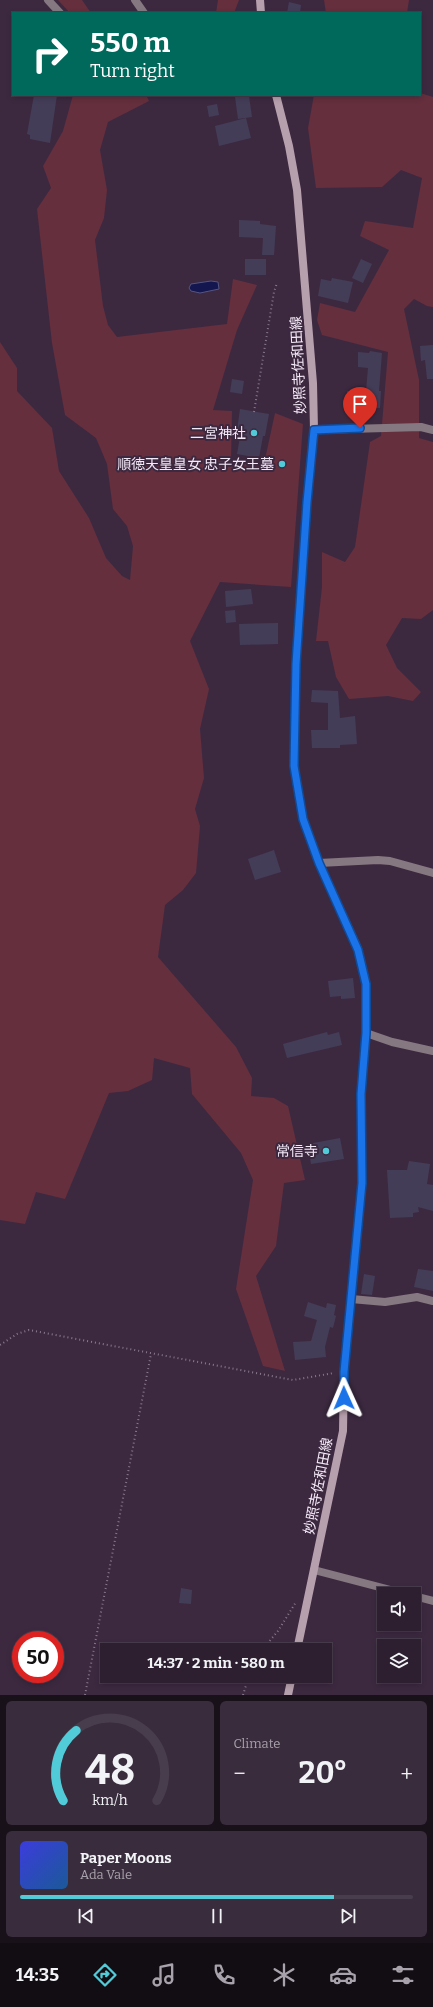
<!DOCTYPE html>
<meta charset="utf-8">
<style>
body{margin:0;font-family:Bitter,"Noto Sans JP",serif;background:#392c3c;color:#f1f3f6;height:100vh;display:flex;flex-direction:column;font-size:15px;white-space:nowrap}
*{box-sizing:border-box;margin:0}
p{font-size:13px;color:#a7a2ab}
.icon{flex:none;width:22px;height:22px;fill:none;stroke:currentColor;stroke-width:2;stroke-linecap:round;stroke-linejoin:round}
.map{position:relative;height:1695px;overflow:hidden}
.sheet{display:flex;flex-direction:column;gap:6px;padding:6px;background:#19111a;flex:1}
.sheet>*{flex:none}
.hud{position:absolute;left:12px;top:12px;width:409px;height:84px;border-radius:0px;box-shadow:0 2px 6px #0003,0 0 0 1px #483d4c;background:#00695c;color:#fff;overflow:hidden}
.controls{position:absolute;left:377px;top:1587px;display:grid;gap:8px}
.controls a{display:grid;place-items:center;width:44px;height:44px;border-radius:0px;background:#2d1f30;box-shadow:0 2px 6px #0003,0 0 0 1px #483d4c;font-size:20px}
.speed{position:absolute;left:12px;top:1631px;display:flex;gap:8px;font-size:20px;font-weight:700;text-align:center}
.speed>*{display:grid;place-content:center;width:52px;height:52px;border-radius:50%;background:#2d1f30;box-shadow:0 2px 6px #0003,0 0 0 1px #483d4c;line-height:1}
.speed .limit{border:6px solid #d22;background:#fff;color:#111}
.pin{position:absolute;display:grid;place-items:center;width:34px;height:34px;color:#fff;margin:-41px -17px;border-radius:50% 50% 50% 0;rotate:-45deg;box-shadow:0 0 4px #0007}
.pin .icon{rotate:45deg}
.me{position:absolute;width:44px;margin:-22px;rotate:359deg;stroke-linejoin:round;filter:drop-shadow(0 0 3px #0008)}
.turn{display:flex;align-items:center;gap:14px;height:84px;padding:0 12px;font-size:18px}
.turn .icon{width:52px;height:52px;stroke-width:2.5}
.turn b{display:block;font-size:28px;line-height:34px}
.big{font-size:30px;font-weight:700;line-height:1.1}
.sheet .tile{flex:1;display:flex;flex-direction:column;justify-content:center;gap:6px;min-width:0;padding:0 14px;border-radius:6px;background:#392c3c}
.sheet .dial{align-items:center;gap:0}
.dial svg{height:104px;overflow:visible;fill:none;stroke:#483d4c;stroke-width:7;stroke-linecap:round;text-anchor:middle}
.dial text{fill:#f1f3f6;stroke:none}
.song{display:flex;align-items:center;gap:12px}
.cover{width:48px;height:48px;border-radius:6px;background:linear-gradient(135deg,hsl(240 70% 55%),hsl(210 70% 35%))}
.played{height:4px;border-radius:2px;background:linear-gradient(90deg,#52cbd8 80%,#483d4c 80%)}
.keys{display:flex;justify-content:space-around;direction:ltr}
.heat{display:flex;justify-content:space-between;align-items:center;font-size:22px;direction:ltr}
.sheet .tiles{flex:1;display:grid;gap:6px;grid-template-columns:1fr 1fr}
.tile:last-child{grid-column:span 2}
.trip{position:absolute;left:100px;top:1643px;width:232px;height:40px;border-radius:0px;background:#2d1f30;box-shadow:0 2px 6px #0003,0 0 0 1px #483d4c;font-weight:700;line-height:40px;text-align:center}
.tabs{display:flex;height:64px;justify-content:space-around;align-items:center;background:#120c13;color:#a7a2ab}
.tabs .icon{width:28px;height:28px}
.tabs .selected{color:#52cbd8}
.tabs b{font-size:18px;color:#f1f3f6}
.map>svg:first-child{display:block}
</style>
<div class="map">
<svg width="433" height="1695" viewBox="0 0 433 1695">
<rect width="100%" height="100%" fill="#3c2940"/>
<g fill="#652f3d">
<polygon points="58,0 82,0 91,13 70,13"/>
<polygon points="218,0 239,0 234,13 216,13"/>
<polygon points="324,0 409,0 407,13 326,13"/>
<polygon points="420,93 433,97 433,307 427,306 414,299 404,309 419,380 419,438 433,442 433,610 421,619 402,618 386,645 397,668 421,692 413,701 388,696 349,699 336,677 328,641 316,641 322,587 322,552 345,562 355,547 370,442 381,436 388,352 322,335 317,320 320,303 355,312 389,250 360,236 365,221 413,228 422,178 401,170 382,187 316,188 308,128 314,95 420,95"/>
<polygon points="73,95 146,95 149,101 108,122 100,150 107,190 104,218 95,240 103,306 108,325 117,337 227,324 233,279 257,285 237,330 213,410 232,411 231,460 264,464 275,413 303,424 291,587 220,582 190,641 209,689 200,729 204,778 195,809 200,826 196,873 183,890 165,905 158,957 236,1047 252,1078 251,1096 274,1098 288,1106 305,1180 284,1183 276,1246 256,1276 285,1371 263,1366 236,1289 253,1180 241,1153 192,1094 190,1068 154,1058 152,1080 128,1091 109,1093 65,1199 36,1192 25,1224 0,1220 0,342 17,368 17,391 52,428 59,471 89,518 106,558 122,576 130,580 133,546 127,526 113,509 107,464 96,438 65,415 52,343 37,209 51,188 43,166 63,131"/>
</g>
<polygon fill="#13164f" stroke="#565581" points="211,281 218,282 219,289 200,293 191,291 189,288 191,284"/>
<g fill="#443d58">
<polygon points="289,2 301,5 300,13 287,13"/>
<polygon points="34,95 57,95 50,143 30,139 30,135 27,134"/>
<polygon points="249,96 252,117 238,119 235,97"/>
<polygon points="217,104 219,115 209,117 207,106"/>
<polygon points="246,118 251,138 219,146 215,126"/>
<polygon points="239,220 260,221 260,224 276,226 274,255 262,255 263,238 239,237"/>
<rect x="245" y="259" width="21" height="16"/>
<polygon points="361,259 372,264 363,283 352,278"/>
<polygon points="332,278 353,282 348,303 318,296 321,279 331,281"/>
<polygon points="433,345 433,379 427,379 425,360 421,361 420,346"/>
<polygon points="370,351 382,353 379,391 381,391 380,408 347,407 347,391 366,391 368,368 358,367 358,352 369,353"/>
<polygon points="232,379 244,381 242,394 230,392"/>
<polygon points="240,409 269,414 265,436 263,436 259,458 237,454 241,431 237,431"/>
<polygon points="251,589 253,604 226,607 225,591"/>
<polygon points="235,610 236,622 226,623 225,611"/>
<polygon points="278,623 278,644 240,645 239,624"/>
<polygon points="312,690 338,691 340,718 355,716 357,744 340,745 340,748 312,748 311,730 328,730 328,703 311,702"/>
<polygon points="274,850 281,872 255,880 248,859"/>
<polygon points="353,978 355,998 341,999 341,996 330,997 328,981"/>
<polygon points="327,1032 328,1035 339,1032 342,1045 287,1058 283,1044"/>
<polygon points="340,1138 344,1159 311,1164 308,1144"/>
<polygon points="409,1161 430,1164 427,1184 433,1185 433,1211 418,1207 419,1212 413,1213 413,1217 390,1218 387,1170 407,1170"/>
<polygon points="418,1269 433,1271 433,1291 414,1287"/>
<polygon points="364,1274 375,1276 372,1295 361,1294"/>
<polygon points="308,1302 326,1308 327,1303 336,1305 334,1315 336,1316 333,1328 330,1327 325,1347 326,1357 295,1360 293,1342 311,1341 317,1320 304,1316"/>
<polygon points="181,1588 192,1590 191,1604 179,1603"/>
</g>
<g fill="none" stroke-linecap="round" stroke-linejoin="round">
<g stroke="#88798c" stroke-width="2" stroke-dasharray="1 3" stroke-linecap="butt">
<polyline points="254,412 274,292 277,283"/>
<polyline points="0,1345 17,1334 29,1330 293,1380 334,1373"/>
<polyline points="262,1650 278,1631 296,1602"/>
<polyline points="85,1695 151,1354"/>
<polyline points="243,1695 249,1676"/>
</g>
<g stroke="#867880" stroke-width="8">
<polyline points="48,0 60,13"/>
<polyline points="135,0 144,13"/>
<polyline points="314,430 421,427 433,430"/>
<polyline points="319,863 378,860 390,861 433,873"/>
<polyline points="366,1033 392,1042 433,1051"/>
<polyline points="351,1299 385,1302 417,1297 433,1301"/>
<polyline points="314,1570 406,1594"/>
<polyline points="414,1596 433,1601"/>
</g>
<g stroke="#b7a0ad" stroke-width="8">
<polyline points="260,0 261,13"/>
<polyline points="276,95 289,146 297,190 313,383 314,430 307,502 296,664 294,766 303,819 319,863 358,949 366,983 366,1033 361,1094 362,1183 344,1372 343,1431 297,1650"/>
<polyline points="288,1695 292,1676"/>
</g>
</g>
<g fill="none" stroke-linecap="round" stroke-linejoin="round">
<g stroke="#114b97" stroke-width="10">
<polyline id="route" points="344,1398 344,1372 362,1183 361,1094 366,1033 366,984 358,950 319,863 303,819 294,766 296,664 307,502 314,430 360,428"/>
</g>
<use href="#route" stroke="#1a73e8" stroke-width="7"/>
</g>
<g fill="#52cbd8" stroke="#3c2940" stroke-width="1.5">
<circle cx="254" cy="433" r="4"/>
<circle cx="282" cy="464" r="4"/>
<circle cx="326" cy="1151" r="4"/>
</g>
<g text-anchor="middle" stroke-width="4" stroke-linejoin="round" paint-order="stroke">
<g font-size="14" fill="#f4e9f7" stroke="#3c2940">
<text transform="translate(298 365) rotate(-93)" y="5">妙照寺佐和田線</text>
<text transform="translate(318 1486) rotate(-79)" y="5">妙照寺佐和田線</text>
</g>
<g font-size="14" fill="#f4e9f7" stroke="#3c2940" text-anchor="end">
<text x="246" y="438">二宮神社</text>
<text x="274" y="469">順徳天皇皇女 忠子女王墓</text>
<text x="318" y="1156">常信寺</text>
</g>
</g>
</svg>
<div class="controls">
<a><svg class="icon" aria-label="sound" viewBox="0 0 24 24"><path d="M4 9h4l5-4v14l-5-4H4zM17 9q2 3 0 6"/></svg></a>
<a><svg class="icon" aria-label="layers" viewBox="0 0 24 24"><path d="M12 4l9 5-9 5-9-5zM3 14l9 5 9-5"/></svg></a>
</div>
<div class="speed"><div class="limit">50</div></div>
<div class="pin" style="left:360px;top:428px;background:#d93025"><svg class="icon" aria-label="arrive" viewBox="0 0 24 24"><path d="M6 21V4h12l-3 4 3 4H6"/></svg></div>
<svg class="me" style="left:344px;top:1398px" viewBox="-20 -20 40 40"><path d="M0-17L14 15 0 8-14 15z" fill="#1a73e8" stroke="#fff" stroke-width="4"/></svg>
<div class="trip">14:37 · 2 min · 580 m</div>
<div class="hud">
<div class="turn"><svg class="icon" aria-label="right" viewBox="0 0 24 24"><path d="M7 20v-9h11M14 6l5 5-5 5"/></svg><div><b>550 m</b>Turn right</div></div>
</div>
</div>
<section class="sheet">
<div class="tiles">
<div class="tile dial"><svg viewBox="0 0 100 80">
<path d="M14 69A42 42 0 1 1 86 69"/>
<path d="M14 69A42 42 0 0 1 24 15" stroke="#52cbd8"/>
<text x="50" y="56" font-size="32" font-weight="700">48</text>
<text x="50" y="72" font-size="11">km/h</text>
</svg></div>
<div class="tile"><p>Climate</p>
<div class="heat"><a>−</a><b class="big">20°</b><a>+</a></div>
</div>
<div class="tile">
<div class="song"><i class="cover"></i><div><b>Paper Moons</b><p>Ada Vale</p></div></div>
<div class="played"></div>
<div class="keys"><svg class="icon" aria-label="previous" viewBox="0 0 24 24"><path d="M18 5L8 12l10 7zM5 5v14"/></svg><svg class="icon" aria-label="pause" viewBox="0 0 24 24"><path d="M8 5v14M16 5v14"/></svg><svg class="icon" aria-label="next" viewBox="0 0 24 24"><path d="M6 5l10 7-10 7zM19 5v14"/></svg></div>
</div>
</div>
</section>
<nav class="tabs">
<b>14:35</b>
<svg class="icon selected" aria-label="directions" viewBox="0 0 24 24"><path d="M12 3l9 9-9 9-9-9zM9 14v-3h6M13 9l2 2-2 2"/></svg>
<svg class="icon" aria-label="music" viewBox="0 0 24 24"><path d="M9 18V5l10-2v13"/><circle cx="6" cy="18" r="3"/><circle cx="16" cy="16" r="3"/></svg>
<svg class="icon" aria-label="phone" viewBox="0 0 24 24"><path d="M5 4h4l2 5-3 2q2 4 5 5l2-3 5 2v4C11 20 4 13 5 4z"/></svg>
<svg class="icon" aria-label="climate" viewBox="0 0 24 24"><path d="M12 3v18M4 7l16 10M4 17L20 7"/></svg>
<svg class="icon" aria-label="car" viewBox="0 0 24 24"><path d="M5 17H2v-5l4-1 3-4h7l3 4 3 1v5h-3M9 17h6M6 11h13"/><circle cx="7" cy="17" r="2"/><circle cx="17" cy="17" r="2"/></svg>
<svg class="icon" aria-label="filters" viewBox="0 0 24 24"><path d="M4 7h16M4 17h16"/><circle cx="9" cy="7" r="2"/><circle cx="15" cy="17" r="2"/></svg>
</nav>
